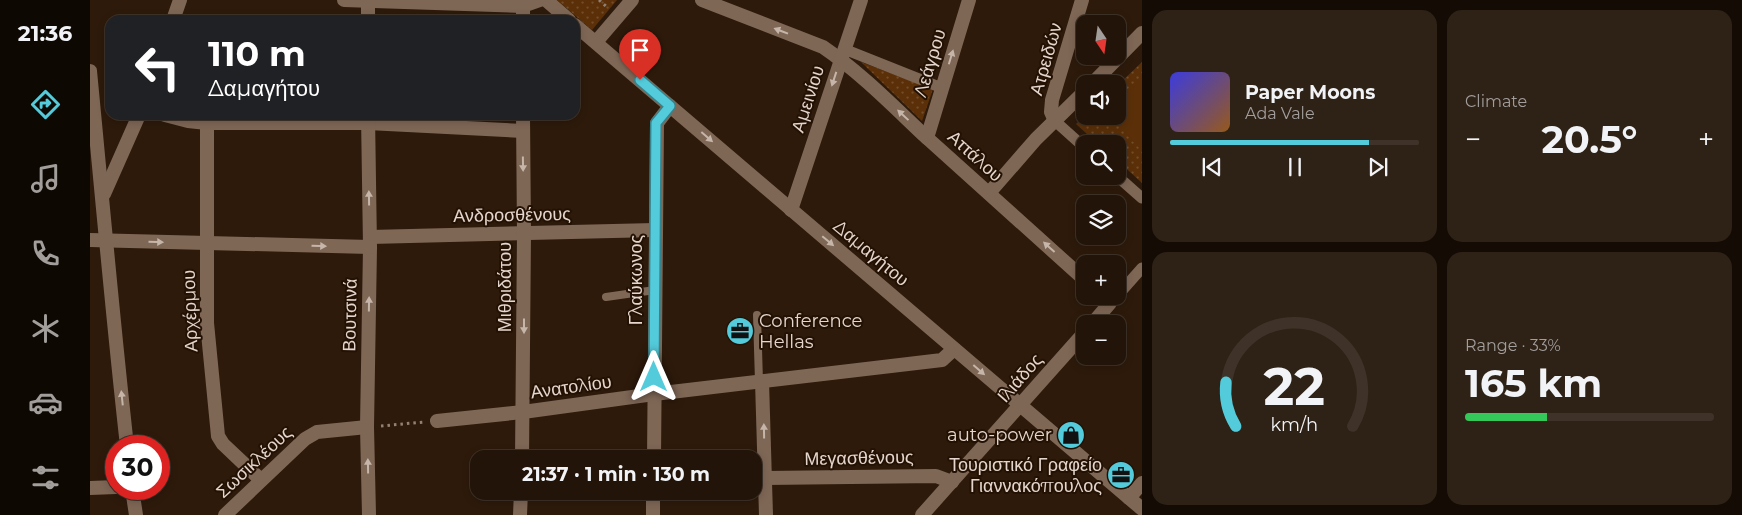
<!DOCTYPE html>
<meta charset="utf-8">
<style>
body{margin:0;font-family:Montserrat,sans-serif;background:#2e2116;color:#f1f3f6;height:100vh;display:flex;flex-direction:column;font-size:19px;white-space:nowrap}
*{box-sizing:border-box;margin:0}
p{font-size:16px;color:#a29e9c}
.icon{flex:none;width:28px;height:28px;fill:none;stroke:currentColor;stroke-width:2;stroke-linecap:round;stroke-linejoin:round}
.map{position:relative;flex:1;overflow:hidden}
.sheet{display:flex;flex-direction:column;gap:10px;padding:10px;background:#130b04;width:600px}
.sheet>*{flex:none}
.guide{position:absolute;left:15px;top:15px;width:475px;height:105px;border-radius:15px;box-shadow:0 2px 8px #0003,0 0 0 1px #3f3329;background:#202124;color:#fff;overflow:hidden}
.needle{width:32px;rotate:167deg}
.buttons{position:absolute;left:986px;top:15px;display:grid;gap:10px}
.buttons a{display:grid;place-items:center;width:50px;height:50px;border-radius:10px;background:#221408;box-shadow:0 2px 8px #0003,0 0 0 1px #3f3329;font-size:25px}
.speed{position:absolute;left:15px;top:435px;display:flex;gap:10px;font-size:25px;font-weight:700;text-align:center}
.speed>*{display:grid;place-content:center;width:65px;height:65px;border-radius:50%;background:#221408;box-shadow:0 2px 8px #0003,0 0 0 1px #3f3329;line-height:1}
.speed .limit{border:8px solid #d22;background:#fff;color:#111}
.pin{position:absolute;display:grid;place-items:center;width:42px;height:42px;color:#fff;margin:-51px -21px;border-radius:50% 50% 50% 0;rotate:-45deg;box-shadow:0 0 5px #0007}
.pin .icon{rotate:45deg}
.me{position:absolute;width:55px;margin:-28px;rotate:0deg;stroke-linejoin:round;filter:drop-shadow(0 0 4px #0008)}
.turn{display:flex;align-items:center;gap:18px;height:105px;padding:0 20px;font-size:22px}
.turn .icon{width:65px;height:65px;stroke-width:2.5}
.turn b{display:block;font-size:35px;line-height:42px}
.big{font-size:38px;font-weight:700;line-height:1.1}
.sheet .tile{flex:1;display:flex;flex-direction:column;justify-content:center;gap:8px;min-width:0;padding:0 18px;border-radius:15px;background:#2e2116}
.sheet .dial{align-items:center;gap:0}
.dial svg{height:130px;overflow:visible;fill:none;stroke:#3f3329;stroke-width:7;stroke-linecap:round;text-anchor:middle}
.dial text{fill:#f1f3f6;stroke:none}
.song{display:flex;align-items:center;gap:15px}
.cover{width:60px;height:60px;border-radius:8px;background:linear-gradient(135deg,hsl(240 70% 55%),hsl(30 70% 35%))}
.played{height:5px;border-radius:2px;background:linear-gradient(90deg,#53cbdb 80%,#3f3329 80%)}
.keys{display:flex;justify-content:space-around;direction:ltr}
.heat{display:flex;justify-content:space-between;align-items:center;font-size:28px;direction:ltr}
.charge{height:8px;border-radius:4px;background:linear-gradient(90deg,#34c759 33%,#3f3329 0)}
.sheet .tiles{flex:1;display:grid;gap:10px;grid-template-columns:repeat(2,1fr)}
.trip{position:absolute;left:380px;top:450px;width:292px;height:50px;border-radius:15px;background:#221408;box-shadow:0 2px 8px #0003,0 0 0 1px #3f3329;font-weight:700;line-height:50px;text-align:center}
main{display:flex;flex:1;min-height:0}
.tabs{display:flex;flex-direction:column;width:90px;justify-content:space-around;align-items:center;background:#0e0803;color:#a29e9c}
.tabs .icon{width:35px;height:35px}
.tabs .current{color:#53cbdb}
.tabs b{font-size:22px;color:#f1f3f6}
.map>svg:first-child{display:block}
</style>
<main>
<nav class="tabs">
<b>21:36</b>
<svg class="icon current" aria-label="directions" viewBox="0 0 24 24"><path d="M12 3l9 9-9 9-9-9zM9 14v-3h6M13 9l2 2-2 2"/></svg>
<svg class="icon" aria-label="music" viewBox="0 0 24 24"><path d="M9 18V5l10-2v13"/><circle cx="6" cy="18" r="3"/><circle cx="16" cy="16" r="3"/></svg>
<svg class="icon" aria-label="phone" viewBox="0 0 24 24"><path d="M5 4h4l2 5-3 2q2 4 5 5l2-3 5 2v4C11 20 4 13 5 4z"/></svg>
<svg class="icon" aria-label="climate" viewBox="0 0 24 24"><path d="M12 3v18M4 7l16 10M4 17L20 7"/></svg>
<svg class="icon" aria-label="car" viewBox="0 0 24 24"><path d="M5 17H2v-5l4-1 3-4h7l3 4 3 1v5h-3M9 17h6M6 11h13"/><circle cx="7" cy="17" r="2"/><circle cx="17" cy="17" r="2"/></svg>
<svg class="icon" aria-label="filters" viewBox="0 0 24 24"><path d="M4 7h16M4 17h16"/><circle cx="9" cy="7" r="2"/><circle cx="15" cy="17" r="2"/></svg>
</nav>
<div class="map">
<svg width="1052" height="515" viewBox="0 0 1052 515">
<defs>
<pattern id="green-dots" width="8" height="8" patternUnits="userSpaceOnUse" patternTransform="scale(1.25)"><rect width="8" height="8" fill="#5b3009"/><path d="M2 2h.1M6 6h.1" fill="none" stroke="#724d2c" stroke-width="1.8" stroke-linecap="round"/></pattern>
</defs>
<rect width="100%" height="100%" fill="#2d1a0b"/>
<g fill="url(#green-dots)">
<polygon points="467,0 527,0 502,30"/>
<polygon points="771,62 843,89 832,121"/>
<polygon points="1052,62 1052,183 1028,161 1028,144 1008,144 986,124 995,115 1028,116 1028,85"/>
</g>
<polygon fill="#5b3009" points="1052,80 1052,151 1019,116 1028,116 1028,104"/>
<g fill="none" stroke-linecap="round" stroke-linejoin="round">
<g stroke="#918074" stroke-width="3" stroke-dasharray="2.5 4" stroke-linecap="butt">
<polyline points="509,0 518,8"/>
<polyline points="291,426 334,422"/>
</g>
<g stroke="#7f6756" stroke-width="8">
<polyline points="516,297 565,290"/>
<polyline points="667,315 669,382"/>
</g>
<g stroke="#7f6756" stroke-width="11">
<polyline points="754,49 852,88"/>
<polyline points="965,121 995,148"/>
<polyline points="1027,176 1052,198"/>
<polyline points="1028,295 1052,268"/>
</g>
<g stroke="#7f6756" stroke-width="14">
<polyline points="254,0 433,6 450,0"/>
<polyline points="456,0 479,20"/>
<path d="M612,0L733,47C771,73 803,106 836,137C889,185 942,232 995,280"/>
<polyline points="433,6 433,20"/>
<polyline points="83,20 90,0"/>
<polyline points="278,20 278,0"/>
<polyline points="485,25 1052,509"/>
<polyline points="506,42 542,0"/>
<path d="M0,71C12,196 23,321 37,446"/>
<polyline points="1002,84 1052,33"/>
<polyline points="75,115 98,121 117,123 278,123 433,131"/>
<polyline points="278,115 280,247 277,427 279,515"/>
<polyline points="965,121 961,112 962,100 992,0"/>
<polyline points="117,123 117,323 128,436 133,444 171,480"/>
<polyline points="837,138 879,0"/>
<polyline points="899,193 946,139 995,91"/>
<polyline points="14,194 49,115"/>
<polyline points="701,210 771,0"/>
<polyline points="280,237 565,230"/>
<polyline points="0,240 280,247"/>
<polyline points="1002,324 1020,303 1013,296"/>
<polyline points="672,381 676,515"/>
<polyline points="347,421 433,412 564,394 852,360 864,349"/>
<polyline points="432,459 434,234 433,115"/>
<polyline points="564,459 567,123 580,106"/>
<polyline points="675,478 846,476 862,482"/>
<polyline points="0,488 26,487"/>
<polyline points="42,489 46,515"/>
<polyline points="1039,498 1052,483"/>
<polyline points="135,515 215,439 227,432 277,427"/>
<polyline points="430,515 431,491"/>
<polyline points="563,515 563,491"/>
<polyline points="832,515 995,332"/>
</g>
</g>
<defs><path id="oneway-solid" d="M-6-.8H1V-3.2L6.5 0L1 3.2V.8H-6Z" transform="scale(1.25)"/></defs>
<g fill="#c6b5a9">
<use href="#oneway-solid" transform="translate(691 31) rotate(-159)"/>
<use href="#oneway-solid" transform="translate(861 57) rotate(-73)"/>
<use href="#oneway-solid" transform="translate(744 79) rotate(108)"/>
<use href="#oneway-solid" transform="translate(813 115) rotate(-137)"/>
<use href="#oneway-solid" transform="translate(617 137) rotate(41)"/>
<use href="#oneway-solid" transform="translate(433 164) rotate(89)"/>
<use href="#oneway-solid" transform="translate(279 198) rotate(-91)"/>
<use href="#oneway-solid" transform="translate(738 241) rotate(40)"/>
<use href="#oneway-solid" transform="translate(66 242) rotate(1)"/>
<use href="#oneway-solid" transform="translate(229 246) rotate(2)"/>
<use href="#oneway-solid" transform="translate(959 247) rotate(-138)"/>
<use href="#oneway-solid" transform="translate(279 304) rotate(-89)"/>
<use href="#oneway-solid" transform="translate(434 326) rotate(90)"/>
<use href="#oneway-solid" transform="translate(889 370) rotate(41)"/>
<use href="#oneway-solid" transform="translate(32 398) rotate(-96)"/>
<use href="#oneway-solid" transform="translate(674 431) rotate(-91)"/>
<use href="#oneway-solid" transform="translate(278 466) rotate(-91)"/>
</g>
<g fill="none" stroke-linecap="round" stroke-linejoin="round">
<g stroke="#36848e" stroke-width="12">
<polyline id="route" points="550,80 580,106 566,123 564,377"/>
</g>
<use href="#route" stroke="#53cbdb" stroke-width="9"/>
</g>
<defs>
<g id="office-disc" transform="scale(1.4375)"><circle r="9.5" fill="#53cbdb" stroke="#231103"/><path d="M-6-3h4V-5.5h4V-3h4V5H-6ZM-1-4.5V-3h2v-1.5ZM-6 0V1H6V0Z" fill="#111"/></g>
<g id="shop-disc" transform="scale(1.4375)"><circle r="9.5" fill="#53cbdb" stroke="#231103"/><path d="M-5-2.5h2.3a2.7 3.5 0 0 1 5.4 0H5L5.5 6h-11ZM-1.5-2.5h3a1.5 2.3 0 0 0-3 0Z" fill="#111"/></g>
</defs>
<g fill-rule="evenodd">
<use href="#office-disc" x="650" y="331"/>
<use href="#shop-disc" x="981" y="435"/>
<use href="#office-disc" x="1031" y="475"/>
</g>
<g text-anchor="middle" stroke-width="4" stroke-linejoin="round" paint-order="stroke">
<g font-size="18" fill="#e4d6cd" stroke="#231103">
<text transform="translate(956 59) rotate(-74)" y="6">Ατρειδών</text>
<text transform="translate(840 63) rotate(-73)" y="6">Λεάγρου</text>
<text transform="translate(718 99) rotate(-72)" y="6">Αμεινίου</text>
<text transform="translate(885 156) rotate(42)" y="6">Αττάλου</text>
<text transform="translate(422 215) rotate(-1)" y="6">Ανδροσθένους</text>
<text transform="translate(781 253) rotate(40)" y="6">Δαμαγήτου</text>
<text transform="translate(546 280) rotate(-90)" y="6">Γλαύκωνος</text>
<text transform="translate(415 287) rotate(-90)" y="6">Μιθριδάτου</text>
<text transform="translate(100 311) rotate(-92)" y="6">Αρχέρμου</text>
<text transform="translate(260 315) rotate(-89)" y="6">Βουτσινά</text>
<text transform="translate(930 378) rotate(-49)" y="6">Ιλιάδος</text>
<text transform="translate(481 387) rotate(-8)" y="6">Ανατολίου</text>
<text transform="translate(769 458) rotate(-1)" y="6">Μεγασθένους</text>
<text transform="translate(164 462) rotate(-43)" y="6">Σωσικλέους</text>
</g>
<g font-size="18" fill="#e4d6cd" stroke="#231103" text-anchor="end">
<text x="669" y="327" text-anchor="start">Conference<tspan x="669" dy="21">Hellas</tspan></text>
<text x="962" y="441">auto-power</text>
<text x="1012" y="471">Τουριστικό Γραφείο<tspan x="1012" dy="21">Γιαννακόπουλος</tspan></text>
</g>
</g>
</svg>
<div class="buttons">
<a><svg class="needle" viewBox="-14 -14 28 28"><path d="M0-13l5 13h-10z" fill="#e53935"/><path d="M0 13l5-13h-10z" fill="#a29e9c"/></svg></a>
<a><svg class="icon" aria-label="sound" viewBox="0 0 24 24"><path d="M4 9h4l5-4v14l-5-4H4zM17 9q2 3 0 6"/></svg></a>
<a><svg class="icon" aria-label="search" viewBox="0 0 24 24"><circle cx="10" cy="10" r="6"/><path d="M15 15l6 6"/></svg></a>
<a><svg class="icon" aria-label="layers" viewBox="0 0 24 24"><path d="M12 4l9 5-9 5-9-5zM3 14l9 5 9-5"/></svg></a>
<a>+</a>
<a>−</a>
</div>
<div class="speed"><div class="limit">30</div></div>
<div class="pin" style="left:550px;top:80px;background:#d93025"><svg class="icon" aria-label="arrive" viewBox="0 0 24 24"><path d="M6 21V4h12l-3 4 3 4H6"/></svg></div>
<svg class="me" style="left:564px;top:377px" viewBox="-20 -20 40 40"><path d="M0-17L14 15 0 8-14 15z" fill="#53cbdb" stroke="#fff" stroke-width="4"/></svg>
<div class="trip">21:37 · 1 min · 130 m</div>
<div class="guide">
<div class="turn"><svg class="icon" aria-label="left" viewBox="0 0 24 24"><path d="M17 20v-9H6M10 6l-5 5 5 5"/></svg><div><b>110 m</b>Δαμαγήτου</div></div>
</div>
</div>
<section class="sheet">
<div class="tiles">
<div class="tile">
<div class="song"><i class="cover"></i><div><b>Paper Moons</b><p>Ada Vale</p></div></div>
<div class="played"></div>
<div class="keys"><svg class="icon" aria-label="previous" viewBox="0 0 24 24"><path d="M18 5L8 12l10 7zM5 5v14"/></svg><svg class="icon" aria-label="pause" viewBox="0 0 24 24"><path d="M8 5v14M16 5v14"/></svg><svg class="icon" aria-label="next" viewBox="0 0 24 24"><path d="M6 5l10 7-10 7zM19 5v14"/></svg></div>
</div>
<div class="tile"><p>Climate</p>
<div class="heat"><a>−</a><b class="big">20.5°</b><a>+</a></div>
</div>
<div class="tile dial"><svg viewBox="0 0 100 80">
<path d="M14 69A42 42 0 1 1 86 69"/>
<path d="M14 69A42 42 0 0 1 8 42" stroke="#53cbdb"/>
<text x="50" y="56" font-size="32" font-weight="700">22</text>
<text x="50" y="72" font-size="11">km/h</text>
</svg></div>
<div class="tile"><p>Range · 33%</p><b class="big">165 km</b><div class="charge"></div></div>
</div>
</section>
</main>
